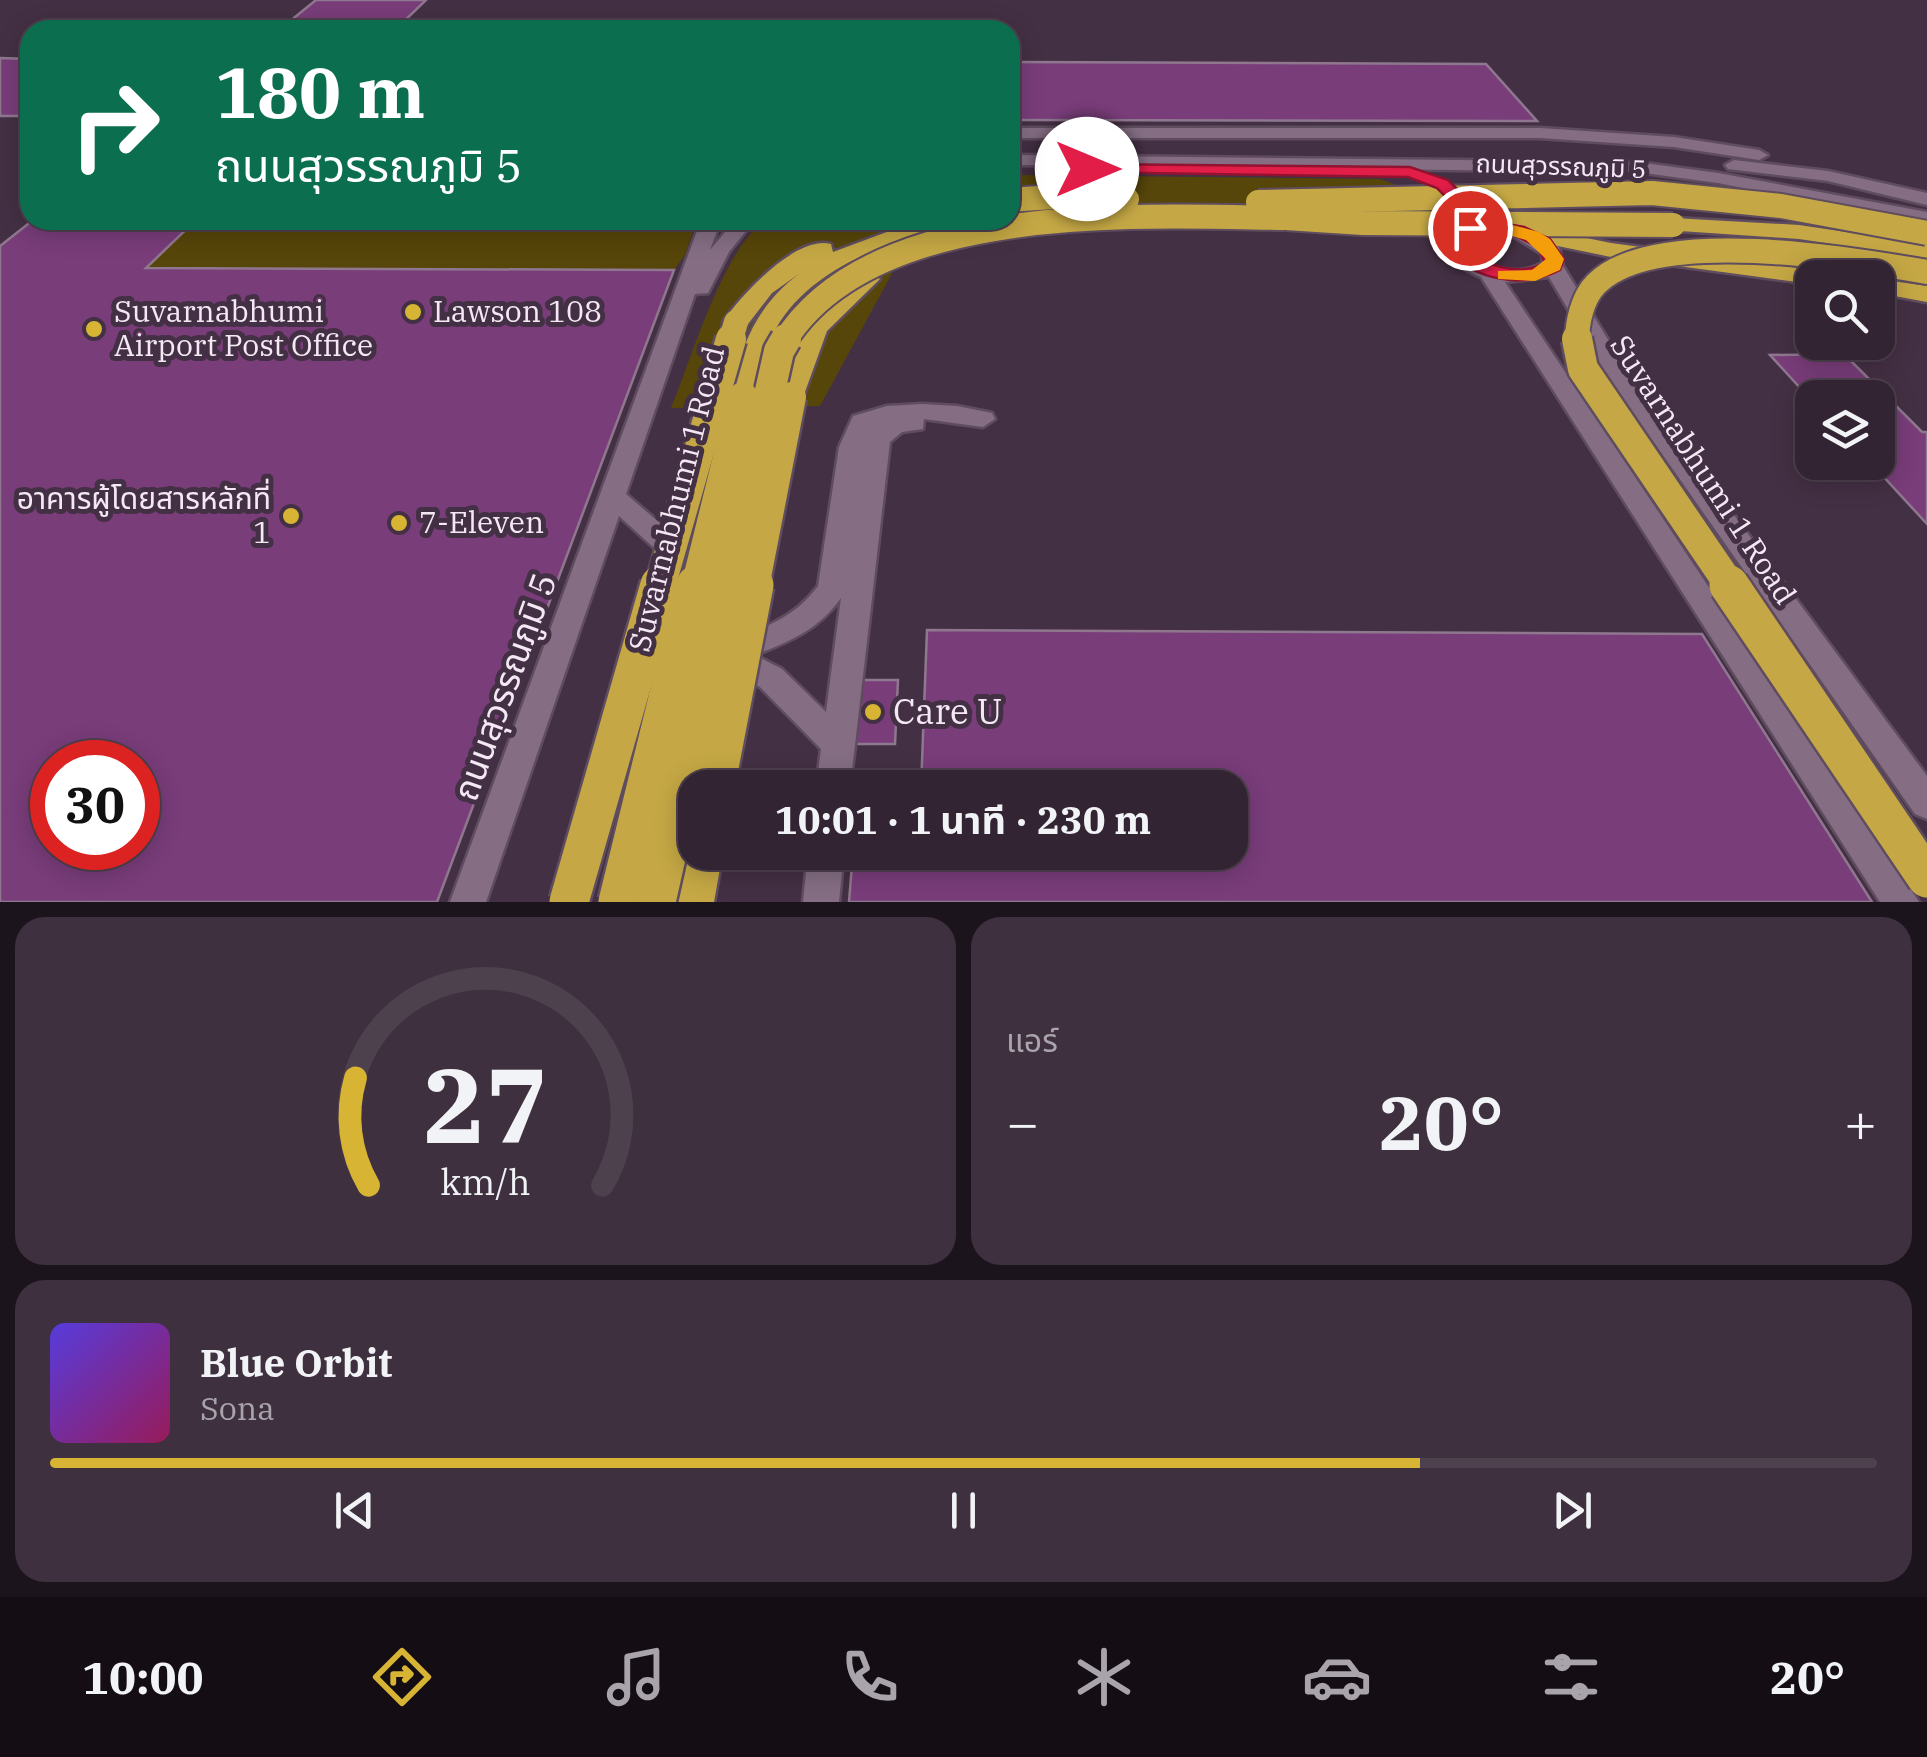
<!DOCTYPE html>
<html lang="th">
<meta charset="utf-8">
<style>
body{margin:0;font-family:"IBM Plex Serif","Noto Sans Thai",serif;background:#3e303f;color:#f1f3f6;height:100vh;display:flex;flex-direction:column;font-size:38px;white-space:nowrap}
*{box-sizing:border-box;margin:0}
p{font-size:32px;color:#a9a4ac}
.icon{flex:none;width:55px;height:55px;fill:none;stroke:currentColor;stroke-width:2;stroke-linecap:round;stroke-linejoin:round}
.map{position:relative;height:902px;overflow:hidden}
.details{display:flex;flex-direction:column;gap:15px;padding:15px;background:#1c141c;flex:1}
.details>*{flex:none}
.top-card{position:absolute;left:20px;top:20px;width:1000px;height:210px;border-radius:30px;box-shadow:0 5px 25px #0003,0 0 0 2px #4e414e;background:#0b6e4f;color:#fff;overflow:hidden}
.buttons{position:absolute;left:1795px;top:260px;display:grid;gap:20px}
.buttons a{display:grid;place-items:center;width:100px;height:100px;border-radius:20px;background:#332433;box-shadow:0 5px 25px #0003,0 0 0 2px #4e414e;font-size:50px}
.speed{position:absolute;left:30px;top:740px;display:flex;gap:20px;font-size:50px;font-weight:700;text-align:center}
.speed>*{display:grid;place-content:center;width:130px;height:130px;border-radius:50%;background:#332433;box-shadow:0 5px 25px #0003,0 0 0 2px #4e414e;line-height:1}
.speed .limit{border:15px solid #d22;background:#fff;color:#111}
.pin{position:absolute;display:grid;place-items:center;width:85px;height:85px;color:#fff;margin:-42px;border:5px solid #fff;border-radius:50%;box-shadow:0 2px 10px #0007}
.me{position:absolute;width:110px;margin:-55px;rotate:90deg;stroke-linejoin:round;filter:drop-shadow(0 0 8px #0008)}
.turn{display:flex;align-items:center;gap:35px;height:210px;padding:0 30px;font-size:45px}
.turn .icon{width:130px;height:130px;stroke-width:2.5}
.turn b{display:block;font-size:70px;line-height:85px}
.big{font-size:75px;font-weight:700;line-height:1.1}
.details .widget{flex:1;display:flex;flex-direction:column;justify-content:center;gap:15px;min-width:0;padding:0 35px;border-radius:30px;background:#3e303f}
.details .dial{align-items:center;gap:0}
.dial svg{height:260px;overflow:visible;fill:none;stroke:#4e414e;stroke-width:7;stroke-linecap:round;text-anchor:middle}
.dial text{fill:#f1f3f6;stroke:none}
.song{display:flex;align-items:center;gap:30px}
.cover{width:120px;height:120px;border-radius:15px;background:linear-gradient(135deg,hsl(250 70% 55%),hsl(330 70% 35%))}
.played{height:10px;border-radius:5px;background:linear-gradient(90deg,#d8b434 75%,#4e414e 75%)}
.keys{display:flex;justify-content:space-around;direction:ltr}
.heat{display:flex;justify-content:space-between;align-items:center;font-size:55px;direction:ltr}
.details .tiles{flex:1;display:grid;gap:15px;grid-template-columns:1fr 1fr}
.widget:last-child{grid-column:span 2}
.trip{position:absolute;left:678px;top:770px;width:570px;height:100px;border-radius:30px;background:#332433;box-shadow:0 5px 25px #0003,0 0 0 2px #4e414e;font-weight:700;line-height:100px;text-align:center}
.menu{display:flex;height:160px;justify-content:space-around;align-items:center;background:#140e14;color:#a9a4ac}
.menu .icon{width:70px;height:70px}
.menu .active{color:#d8b434}
.menu b{font-size:45px;color:#f1f3f6}
.map>svg:first-child{display:block}
</style>
<div class="map">
<svg width="1927" height="902" viewBox="0 0 1927 902">
<rect width="100%" height="100%" fill="#443044"/>
<g fill="#57460a">
<path d="M1010,175L1379,179C1413,188 1423,206 1429,239L1369,216L1010,208Z"/>
<polygon points="196,220 697,220 685,255 674,270 146,268"/>
<path d="M766,220H921L820,406L671,408C691,360 724,246 766,220Z"/>
</g>
<g fill="#793d7a" stroke="#8f788f" stroke-width="2.5" fill-rule="evenodd">
<polygon points="316,0 426,0 395,30 279,30"/>
<polygon points="0,58 30,59 30,116 0,116"/>
<polygon points="1010,62 1486,64 1537,121 1010,120"/>
<path d="M33,220H196L146,268L674,270L437,902H0V246ZM52,762H138V848H52Z"/>
<polygon points="1844,354 1922,432 1927,432 1927,524 1870,462 1878,462 1878,398 1812,401 1770,355"/>
<polygon points="927,630 1702,634 1872,902 849,902 853,852 1230,852 1230,788 921,788"/>
<polygon points="852,680 898,680 895,744 846,744"/>
</g>
<g fill="none" stroke-linecap="round" stroke-linejoin="round">
<g stroke="#5f4d5f" stroke-width="5">
<g id="street">
<polygon points="1010,128 1540,128 1674,137 1759,150 1768,155 1759,160 1674,147 1540,138 1010,138"/>
<polygon points="1010,155 1637,162 1718,173 1927,212 1927,224 1718,183 1637,172 1010,165"/>
<polygon points="1734,160 1828,171 1927,193 1927,205 1828,181 1728,169 1725,165"/>
<polygon points="701,220 721,220 710,250 735,220 755,220 729,252 708,293 695,294 626,494 683,543 710,592 706,600 696,603 686,600 664,557 619,516 486,902 450,902"/>
<path d="M1484,220L1525,227L1559,247L1563,266L1626,369L1927,776V819L1915,814L1608,377L1549,277L1505,282L1919,902H1880L1481,277C1461,270 1450,259 1444,239L1452,228ZM1484,232L1513,236L1542,254L1543,263C1516,278 1473,270 1464,239Z"/>
<path d="M922,404L957,406L992,413L995,419L983,427L924,419L923,429L902,432L890,442L850,788H816L821,749L760,687L717,664L713,655C724,634 755,633 775,622C793,613 806,602 818,586L839,447L853,416L887,406ZM841,598L826,712L782,669L755,655C791,641 819,629 841,598Z"/>
<polygon points="808,852 844,852 839,902 803,902"/>
</g>
</g>
<g stroke="#5f4d5f" stroke-width="5">
<g id="highway">
<polygon points="1673,218 1799,225 1927,244 1927,258 1799,239 1665,230 1661,225 1665,220"/>
<path d="M919,220H957L954,225C887,242 805,269 772,336C762,357 765,384 753,403H733L729,397C744,338 758,301 810,266L772,293L745,328H727L723,322C741,295 796,235 831,244L833,252Z"/>
<polygon points="1518,224 1611,243 1820,271 1832,278 1812,278 1812,284 1611,257 1510,236 1506,231 1510,226"/>
<path d="M868,272L880,279L827,331L801,403H781L777,397C788,351 816,284 868,272Z"/>
<polygon points="1878,279 1927,286 1927,302 1878,293"/>
<polygon points="695,835 695,852 723,852 714,902 670,902 687,838"/>
</g>
</g>
<use href="#street" fill="#856e84" fill-rule="evenodd"/>
<use href="#highway" fill="#c5a845" fill-rule="evenodd"/>
<g stroke="#5f4d5f" stroke-width="28" stroke-linecap="butt">
<g id="highway-bridge-far2">
<polyline points="1010,200 1067,196 1127,199"/>
<polyline points="1258,202 1652,193 1781,206 1927,233"/>
<polyline points="1286,218 1363,223 1673,225"/>
<polyline points="730,342 736,322"/>
<path d="M784,342C872,200 1141,216 1285,218"/>
<path d="M1577,342C1577,323 1582,298 1596,284C1654,225 1852,259 1927,272"/>
</g>
</g>
<g stroke="#5f4d5f" stroke-width="35" stroke-linecap="butt">
<g id="highway-bridge-far1">
<polyline points="1577,339 1583,369 1731,587"/>
<polyline points="660,587 731,339"/>
<polyline points="696,587 743,397"/>
<polyline points="726,587 779,351 786,339"/>
<polyline points="754,587 791,397"/>
</g>
</g>
<g stroke="#5f4d5f" stroke-width="44" stroke-linecap="butt">
<g id="highway-bridge">
<polyline points="1729,585 1927,878"/>
<polyline points="715,788 754,585"/>
<polyline points="569,902 660,585"/>
<polyline points="618,902 696,585"/>
<polyline points="656,902 727,585"/>
</g>
</g>
<use href="#highway-bridge-far2" stroke="#c5a845" stroke-width="24"/>
<use href="#highway-bridge-far1" stroke="#c5a845" stroke-width="30"/>
<use href="#highway-bridge" stroke="#c5a845" stroke-width="39"/>
</g>
<path fill="#e11d48" stroke="#92132f" stroke-width="2.5" fill-rule="evenodd" d="M1087,164L1410,167L1448,180L1490,221L1524,227L1550,239L1564,259L1560,270C1522,290 1472,280 1445,247L1453,228L1472,223L1437,188L1408,177L1082,172L1079,169ZM1478,229L1514,235L1538,247L1545,263C1517,277 1485,266 1463,246L1467,235Z"/>
<polygon fill="#f59e0b" points="1497,221 1539,232 1550,239 1564,259 1560,270 1535,281 1498,279 1498,271 1532,270 1546,259 1526,240 1491,230 1491,223"/>
<g fill="#d8b434" stroke="#443044" stroke-width="4">
<circle cx="413" cy="312" r="10"/>
<circle cx="94" cy="329" r="10"/>
<circle cx="291" cy="516" r="10"/>
<circle cx="399" cy="523" r="10"/>
<circle cx="873" cy="712" r="10"/>
</g>
<g text-anchor="middle" stroke-width="10" stroke-linejoin="round" paint-order="stroke">
<g font-size="25" fill="#f5e8f5" stroke="#443044">
<text transform="translate(1561 166) rotate(2)" y="9">ถนนสุวรรณภูมิ 5</text>
</g>
<g font-size="30" fill="#f5e8f5" stroke="#443044" text-anchor="start">
<text x="114" y="322">Suvarnabhumi<tspan x="114" dy="34">Airport Post Office</tspan></text>
<text x="433" y="322">Lawson 108</text>
<text x="271" y="509" text-anchor="end">อาคารผู้โดยสารหลักที่<tspan x="271" dy="34">1</tspan></text>
<text x="419" y="533">7-Eleven</text>
</g>
<g font-size="30" fill="#f5e8f5" stroke="#443044">
<text transform="translate(1703 470) rotate(57)" y="10">Suvarnabhumi 1 Road</text>
<text transform="translate(677 499) rotate(-76)" y="10">Suvarnabhumi 1 Road</text>
</g>
<g font-size="35" fill="#f5e8f5" stroke="#443044">
<text transform="translate(505 687) rotate(-70)" y="12">ถนนสุวรรณภูมิ 5</text>
</g>
<g font-size="35" fill="#f5e8f5" stroke="#443044" text-anchor="start">
<text x="893" y="724">Care U</text>
</g>
</g>
</svg>
<div class="buttons">
<a><svg class="icon" aria-label="search" viewBox="0 0 24 24"><circle cx="10" cy="10" r="6"/><path d="M15 15l6 6"/></svg></a>
<a><svg class="icon" aria-label="layers" viewBox="0 0 24 24"><path d="M12 4l9 5-9 5-9-5zM3 14l9 5 9-5"/></svg></a>
</div>
<div class="speed"><div class="limit">30</div></div>
<div class="pin" style="left:1470px;top:228px;background:#d93025"><svg class="icon" aria-label="arrive" viewBox="0 0 24 24"><path d="M6 21V4h12l-3 4 3 4H6"/></svg></div>
<svg class="me" style="left:1087px;top:169px" viewBox="-20 -20 40 40"><circle r="19" fill="#fff"/><path d="M0-13L10 11 0 6-10 11z" fill="#e11d48"/></svg>
<div class="trip">10:01 · 1 นาที · 230 m</div>
<div class="top-card">
<div class="turn"><svg class="icon" aria-label="right" viewBox="0 0 24 24"><path d="M7 20v-9h11M14 6l5 5-5 5"/></svg><div><b>180 m</b>ถนนสุวรรณภูมิ 5</div></div>
</div>
</div>
<section class="details">
<div class="tiles">
<div class="widget dial"><svg viewBox="0 0 100 80">
<path d="M14 69A42 42 0 1 1 86 69"/>
<path d="M14 69A42 42 0 0 1 10 36" stroke="#d8b434"/>
<text x="50" y="56" font-size="32" font-weight="700">27</text>
<text x="50" y="72" font-size="11">km/h</text>
</svg></div>
<div class="widget"><p>แอร์</p>
<div class="heat"><a>−</a><b class="big">20°</b><a>+</a></div>
</div>
<div class="widget">
<div class="song"><i class="cover"></i><div><b>Blue Orbit</b><p>Sona</p></div></div>
<div class="played"></div>
<div class="keys"><svg class="icon" aria-label="previous" viewBox="0 0 24 24"><path d="M18 5L8 12l10 7zM5 5v14"/></svg><svg class="icon" aria-label="pause" viewBox="0 0 24 24"><path d="M8 5v14M16 5v14"/></svg><svg class="icon" aria-label="next" viewBox="0 0 24 24"><path d="M6 5l10 7-10 7zM19 5v14"/></svg></div>
</div>
</div>
</section>
<nav class="menu">
<b>10:00</b>
<svg class="icon active" aria-label="directions" viewBox="0 0 24 24"><path d="M12 3l9 9-9 9-9-9zM9 14v-3h6M13 9l2 2-2 2"/></svg>
<svg class="icon" aria-label="music" viewBox="0 0 24 24"><path d="M9 18V5l10-2v13"/><circle cx="6" cy="18" r="3"/><circle cx="16" cy="16" r="3"/></svg>
<svg class="icon" aria-label="phone" viewBox="0 0 24 24"><path d="M5 4h4l2 5-3 2q2 4 5 5l2-3 5 2v4C11 20 4 13 5 4z"/></svg>
<svg class="icon" aria-label="climate" viewBox="0 0 24 24"><path d="M12 3v18M4 7l16 10M4 17L20 7"/></svg>
<svg class="icon" aria-label="car" viewBox="0 0 24 24"><path d="M5 17H2v-5l4-1 3-4h7l3 4 3 1v5h-3M9 17h6M6 11h13"/><circle cx="7" cy="17" r="2"/><circle cx="17" cy="17" r="2"/></svg>
<svg class="icon" aria-label="filters" viewBox="0 0 24 24"><path d="M4 7h16M4 17h16"/><circle cx="9" cy="7" r="2"/><circle cx="15" cy="17" r="2"/></svg>
<b>20°</b>
</nav>
